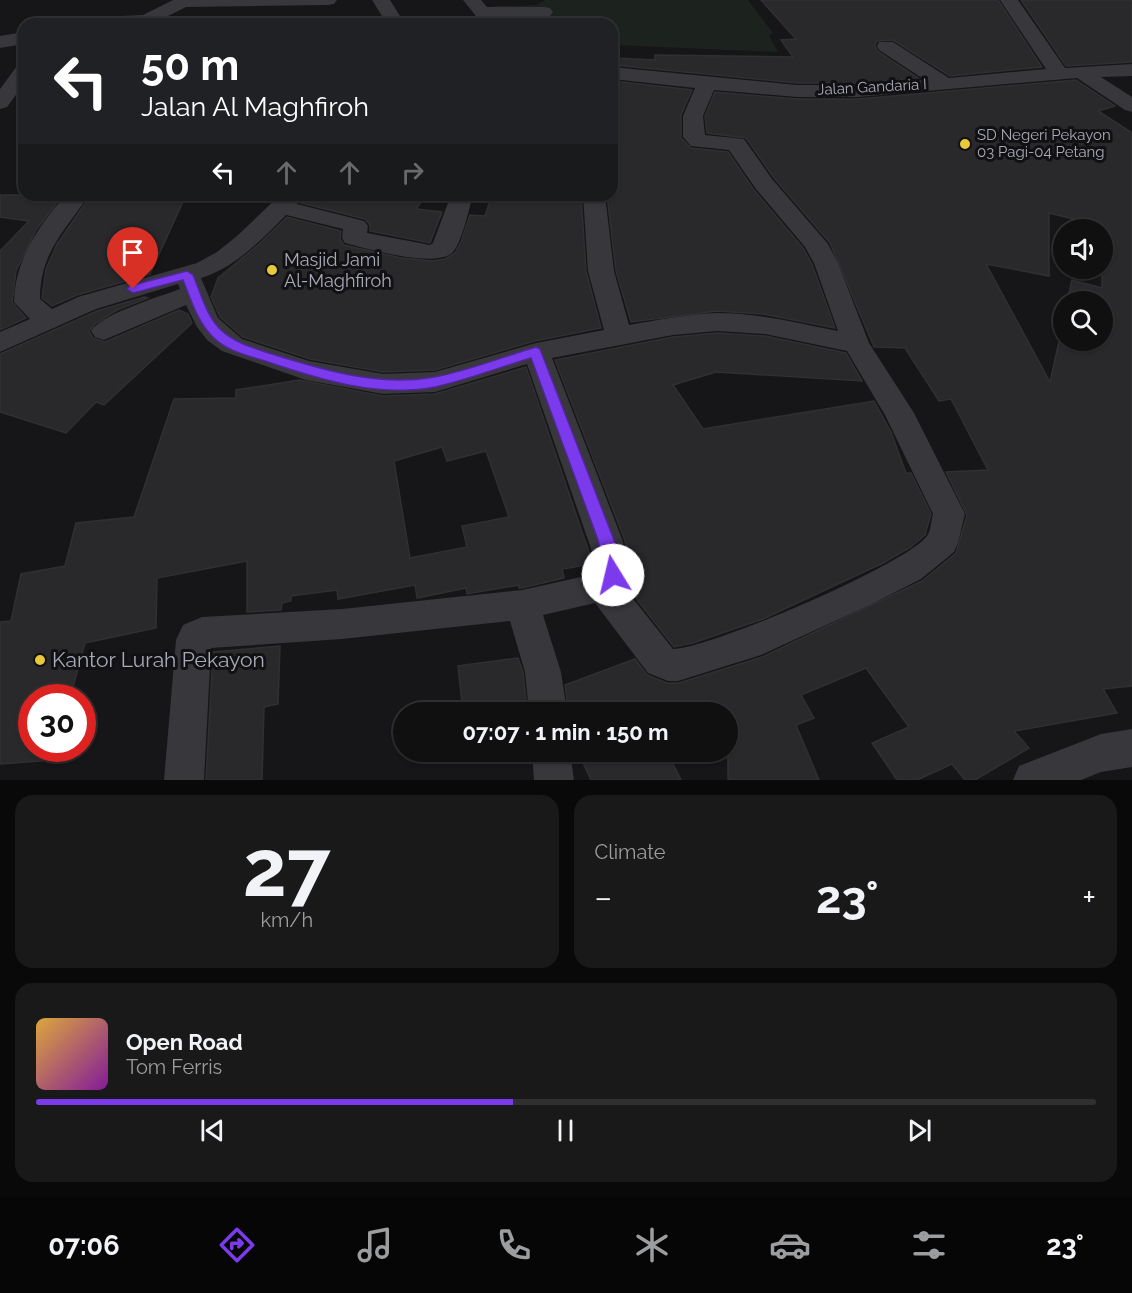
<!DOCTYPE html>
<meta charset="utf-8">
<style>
body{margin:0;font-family:Raleway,sans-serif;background:#19191a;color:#f1f3f6;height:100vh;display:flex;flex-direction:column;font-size:22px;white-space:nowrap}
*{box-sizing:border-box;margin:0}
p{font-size:20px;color:#9c9d9f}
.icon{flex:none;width:33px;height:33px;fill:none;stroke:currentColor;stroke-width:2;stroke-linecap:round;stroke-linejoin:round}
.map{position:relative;height:780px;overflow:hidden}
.details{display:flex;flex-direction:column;gap:15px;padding:15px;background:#090909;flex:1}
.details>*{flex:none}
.hud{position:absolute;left:18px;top:18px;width:600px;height:183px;border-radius:18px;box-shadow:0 2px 4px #0004,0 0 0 2px #303031;background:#202124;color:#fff;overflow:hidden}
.fabs{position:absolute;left:1053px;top:219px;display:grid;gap:12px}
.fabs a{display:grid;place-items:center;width:60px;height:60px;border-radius:50%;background:#101011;box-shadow:0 2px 4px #0004,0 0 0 2px #303031;font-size:30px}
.speed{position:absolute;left:18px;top:684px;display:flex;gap:12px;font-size:30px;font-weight:700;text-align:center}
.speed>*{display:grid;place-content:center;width:78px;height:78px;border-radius:50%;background:#101011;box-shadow:0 2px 4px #0004,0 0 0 2px #303031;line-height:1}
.speed .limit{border:9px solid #d22;background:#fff;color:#111}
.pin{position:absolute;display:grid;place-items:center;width:51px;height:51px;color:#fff;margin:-62px -26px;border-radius:50% 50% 50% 0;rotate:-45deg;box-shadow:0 0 6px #0007}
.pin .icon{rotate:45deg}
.me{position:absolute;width:66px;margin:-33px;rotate:351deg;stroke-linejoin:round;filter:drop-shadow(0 0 4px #0008)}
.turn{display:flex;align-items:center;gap:21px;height:126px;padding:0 24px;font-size:27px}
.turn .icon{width:78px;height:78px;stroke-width:2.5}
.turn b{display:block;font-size:42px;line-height:51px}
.lanes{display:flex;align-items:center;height:57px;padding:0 24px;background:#0003;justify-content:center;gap:30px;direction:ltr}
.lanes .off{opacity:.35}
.big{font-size:45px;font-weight:700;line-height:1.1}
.details .tile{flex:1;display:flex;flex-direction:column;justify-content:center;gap:9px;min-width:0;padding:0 21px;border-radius:18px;background:#19191a}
.details .dial{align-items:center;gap:0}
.dial b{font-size:78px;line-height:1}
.song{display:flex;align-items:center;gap:18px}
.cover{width:72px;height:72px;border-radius:9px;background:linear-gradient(135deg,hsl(40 70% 55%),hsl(290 70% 35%))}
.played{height:6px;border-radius:3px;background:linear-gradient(90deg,#7c3aed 45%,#303031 45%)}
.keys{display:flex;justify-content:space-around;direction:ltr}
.heat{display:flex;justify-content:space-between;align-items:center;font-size:33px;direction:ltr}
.details .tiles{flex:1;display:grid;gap:15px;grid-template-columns:1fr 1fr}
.tile:last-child{grid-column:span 2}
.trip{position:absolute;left:393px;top:702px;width:345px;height:60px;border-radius:30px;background:#101011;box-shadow:0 2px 4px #0004,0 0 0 2px #303031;font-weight:700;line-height:60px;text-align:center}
.dock{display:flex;height:96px;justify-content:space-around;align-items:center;background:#060607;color:#9c9d9f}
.dock .icon{width:42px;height:42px}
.dock .current{color:#7c3aed}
.dock b{font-size:27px;color:#f1f3f6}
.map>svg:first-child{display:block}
</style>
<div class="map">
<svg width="1132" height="780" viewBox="0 0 1132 780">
<rect width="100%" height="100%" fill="#161517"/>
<polygon fill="#1c221e" points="545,0 748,0 773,33 769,35 778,52 612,45 612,24 485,24 470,18 494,6 537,5"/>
<g fill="#29282b" stroke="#303033" stroke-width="1.5" fill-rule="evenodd">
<polygon points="761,0 998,0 1042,67 950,76 893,40 877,41 875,45 877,51 918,78 858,83 797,83 614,65 614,58 655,60 655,55 793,57 781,40 796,39"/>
<polygon points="1021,0 1132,0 1132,62 1066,66"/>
<path d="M1076,80L1115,106L1098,111L1132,133V686L1103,689L1117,713L1014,731L1029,748L975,780H965L952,764L917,780H897L872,743L909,727L866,668L801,695L814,718L796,725L819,780H728V712H569L565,685L635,659L647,675L667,683H679L762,657L922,581L956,553L967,515L946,472L988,470L951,399L939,401L905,348L874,347L830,243L774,178L746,138L707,133L705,116L715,92L797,99H858ZM1049,213L1102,226V288L1072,280L1067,302H1102V340H1064V319L1050,382L986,264L1049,276Z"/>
<polygon points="613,81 692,90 681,115 681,138 691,148 728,152 754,190 803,248 812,264 835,328 763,314 717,311 631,322 616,271 607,195 612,195"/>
<polygon points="0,195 63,195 36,230 16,271 12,302 26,318 0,330 0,251 29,221 0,217"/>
<polygon points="91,195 186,195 150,274 77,295 52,306 42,298 46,269 57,244"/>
<polygon points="306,195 426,195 416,209 442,212 430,243 370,231 370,225 365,219 301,203"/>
<polygon points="492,195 581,195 586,271 601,328 535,341 435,370 383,372 310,359 243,337 220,317 211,297 218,278 258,245 287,217 341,231 340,239 344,245 401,258 433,261 445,259 455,253 461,242 470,215 485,216"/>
<polygon points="144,297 148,298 117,310 96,323 89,331 93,338 105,342 179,310 188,314 192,323 104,405 96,402 66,433 0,412 0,354 97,311"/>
<polygon points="717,333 765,336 846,353 862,381 716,372 673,385 703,429 874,401 891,432 906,473 911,473 931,514 925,535 911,547 883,563 763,619 693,643 674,647 638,601 628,581 631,563 624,538 555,360 673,337"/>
<path d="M526,367L593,564L562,569L564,578L522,588H519V585L467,594L466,588L417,598L415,585L338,599L337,590L291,596V601L282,603L281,610L247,612V561L157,578L156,628L85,643L70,698H32V748H55L52,760L0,764V622L11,621L21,574L65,566L76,523L134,517L174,399L236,398V390L299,380L383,396L435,394ZM442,447L447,461L486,451L509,517L462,526L467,547L410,558L394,461Z"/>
<polygon points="280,646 278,704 264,707 262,780 206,780 213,652"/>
<polygon points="518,658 523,672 527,712 463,712 458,666"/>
<polygon points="578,752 667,752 681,780 591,780"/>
</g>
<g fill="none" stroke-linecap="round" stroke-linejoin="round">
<g fill="#37373c" fill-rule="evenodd">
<polygon points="173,0 337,0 334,4 328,5 186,7 152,24 38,24 41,20 47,19 143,15"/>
<polygon points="372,0 390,0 405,24 387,24"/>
<polygon points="463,0 481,0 487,7 544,7 550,8 553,12 550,16 544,17 482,17 476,16"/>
<path d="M1000,0H1018L1065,68L1132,64V76L1101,77L1132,97V112L1125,110L1077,78L858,97H797L714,90L703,116L705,135L744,139L772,179L828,244L838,263L869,343L914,413L965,514L958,543L954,552L921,579L870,605L761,655L678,681H668L648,673L595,603L543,615L561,672L567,712H529L525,672L510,621L342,639L211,648L204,780H164L176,640L183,625L202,617L342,609L522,590L590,575L596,570L595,560L527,364L435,392L383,394L306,380L222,351L207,340L197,327L186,305L104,340L95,337L91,331C101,314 159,297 180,289L178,284L96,309L0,352V332L30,319L14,302C15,260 38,226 66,195H89C65,231 40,252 40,299L52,309L78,297L197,263L217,252L237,236L280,195H304L297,204L364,221L368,226L367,233L430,245L433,243L451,195H473C469,209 462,242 453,252C436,269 368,249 345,243L342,238L343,229L286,215C260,241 236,267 201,278L218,318L242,339L309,361L383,374L435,372L536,343L604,330L588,271L583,195H605L614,271L629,325C658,320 688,314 717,313C758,313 798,323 838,331L814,263L805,247L756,189L729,150L691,146L683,137V116L695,88L612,79V67L797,85H858L925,80L879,50L877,46L879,42H893L949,78L1046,69ZM717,331L765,334L847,351L885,415L933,514C931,520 931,531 927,536C907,564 709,649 673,649L623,586C634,571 627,556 622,539L552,358L673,335Z"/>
<polygon points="24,32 24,44 0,48 0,36"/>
<polygon points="24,64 24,84 7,107 0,109 0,89 17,66"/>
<polygon points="1132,729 1132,767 1101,772 1081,780 1013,780 1019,766 1101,734"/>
<polygon points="532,752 570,752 574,780 534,780"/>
</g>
</g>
<path fill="#7c3aed" stroke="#51269a" stroke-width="1.5" d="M187,271L193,275C201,294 207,318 222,331C237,344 254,348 272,354C323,370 380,387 434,377C468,371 502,357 536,347L540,349L614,540C618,552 625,567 618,580L613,582L607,580L598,540L531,358C500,367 467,380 435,387C378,398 318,379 265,361C246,355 226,351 212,336C197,321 191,299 183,280L133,293L127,289L129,286Z"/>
<g fill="#e9c83c" stroke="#111012" stroke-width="2">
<circle cx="965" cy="144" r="6"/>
<circle cx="272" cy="270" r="6"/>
<circle cx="40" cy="660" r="6"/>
</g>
<g text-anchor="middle" stroke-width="6" stroke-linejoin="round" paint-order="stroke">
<g font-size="15" fill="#a8aab7" stroke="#111012">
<text transform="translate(872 87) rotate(-3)" y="5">Jalan Gandaria I</text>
</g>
<g font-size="15" fill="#a8aab7" stroke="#111012" text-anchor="start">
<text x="977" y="140">SD Negeri Pekayon<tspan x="977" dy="17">03 Pagi-04 Petang</tspan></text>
</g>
<g font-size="18" fill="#a8aab7" stroke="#111012" text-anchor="start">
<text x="284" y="266">Masjid Jami<tspan x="284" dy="21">Al-Maghfiroh</tspan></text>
</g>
<g font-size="21" fill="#a8aab7" stroke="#111012" text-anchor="start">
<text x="52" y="667">Kantor Lurah Pekayon</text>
</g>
</g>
</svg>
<div class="fabs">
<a><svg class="icon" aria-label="sound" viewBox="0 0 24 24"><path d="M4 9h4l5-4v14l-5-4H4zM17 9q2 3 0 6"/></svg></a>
<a><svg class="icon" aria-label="search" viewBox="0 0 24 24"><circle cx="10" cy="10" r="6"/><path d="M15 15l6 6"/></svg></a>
</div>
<div class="speed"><div class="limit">30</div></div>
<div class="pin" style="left:133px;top:289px;background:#d93025"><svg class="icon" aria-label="arrive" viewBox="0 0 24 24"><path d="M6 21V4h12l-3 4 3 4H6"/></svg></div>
<svg class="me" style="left:613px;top:575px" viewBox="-20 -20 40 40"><circle r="19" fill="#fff"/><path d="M0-13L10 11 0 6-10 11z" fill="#7c3aed"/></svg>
<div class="trip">07:07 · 1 min · 150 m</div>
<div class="hud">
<div class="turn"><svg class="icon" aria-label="left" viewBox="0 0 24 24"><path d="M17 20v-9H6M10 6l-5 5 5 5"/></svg><div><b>50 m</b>Jalan Al Maghfiroh</div></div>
<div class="lanes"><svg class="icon" aria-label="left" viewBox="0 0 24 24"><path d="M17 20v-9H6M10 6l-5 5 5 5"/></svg><svg class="icon off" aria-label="ahead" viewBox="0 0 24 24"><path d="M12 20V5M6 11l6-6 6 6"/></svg><svg class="icon off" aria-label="ahead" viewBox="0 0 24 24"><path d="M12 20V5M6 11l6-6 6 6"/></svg><svg class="icon off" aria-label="right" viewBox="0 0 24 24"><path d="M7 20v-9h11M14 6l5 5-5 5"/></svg></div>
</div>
</div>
<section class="details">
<div class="tiles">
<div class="tile dial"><b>27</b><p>km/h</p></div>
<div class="tile"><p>Climate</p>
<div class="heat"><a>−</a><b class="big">23°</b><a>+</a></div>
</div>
<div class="tile">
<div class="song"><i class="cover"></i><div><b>Open Road</b><p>Tom Ferris</p></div></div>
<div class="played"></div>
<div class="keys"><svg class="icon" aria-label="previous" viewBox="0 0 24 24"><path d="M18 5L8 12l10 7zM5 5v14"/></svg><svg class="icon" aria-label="pause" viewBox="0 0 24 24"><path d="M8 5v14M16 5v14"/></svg><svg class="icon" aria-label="next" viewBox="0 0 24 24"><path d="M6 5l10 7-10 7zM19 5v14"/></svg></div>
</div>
</div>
</section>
<nav class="dock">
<b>07:06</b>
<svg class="icon current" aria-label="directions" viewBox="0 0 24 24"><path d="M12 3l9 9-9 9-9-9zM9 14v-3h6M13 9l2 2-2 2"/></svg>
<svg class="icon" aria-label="music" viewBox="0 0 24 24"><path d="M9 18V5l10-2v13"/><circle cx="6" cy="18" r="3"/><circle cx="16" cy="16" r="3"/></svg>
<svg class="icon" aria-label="phone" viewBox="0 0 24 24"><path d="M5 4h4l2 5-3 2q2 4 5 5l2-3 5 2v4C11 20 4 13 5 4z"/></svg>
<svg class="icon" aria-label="climate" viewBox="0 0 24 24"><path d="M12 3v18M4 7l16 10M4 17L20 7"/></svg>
<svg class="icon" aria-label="car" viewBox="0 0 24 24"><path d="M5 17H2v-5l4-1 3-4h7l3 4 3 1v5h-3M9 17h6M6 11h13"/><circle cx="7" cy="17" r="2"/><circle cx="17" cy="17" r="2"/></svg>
<svg class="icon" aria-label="filters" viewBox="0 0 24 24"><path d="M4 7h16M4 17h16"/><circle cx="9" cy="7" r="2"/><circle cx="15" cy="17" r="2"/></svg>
<b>23°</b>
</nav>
